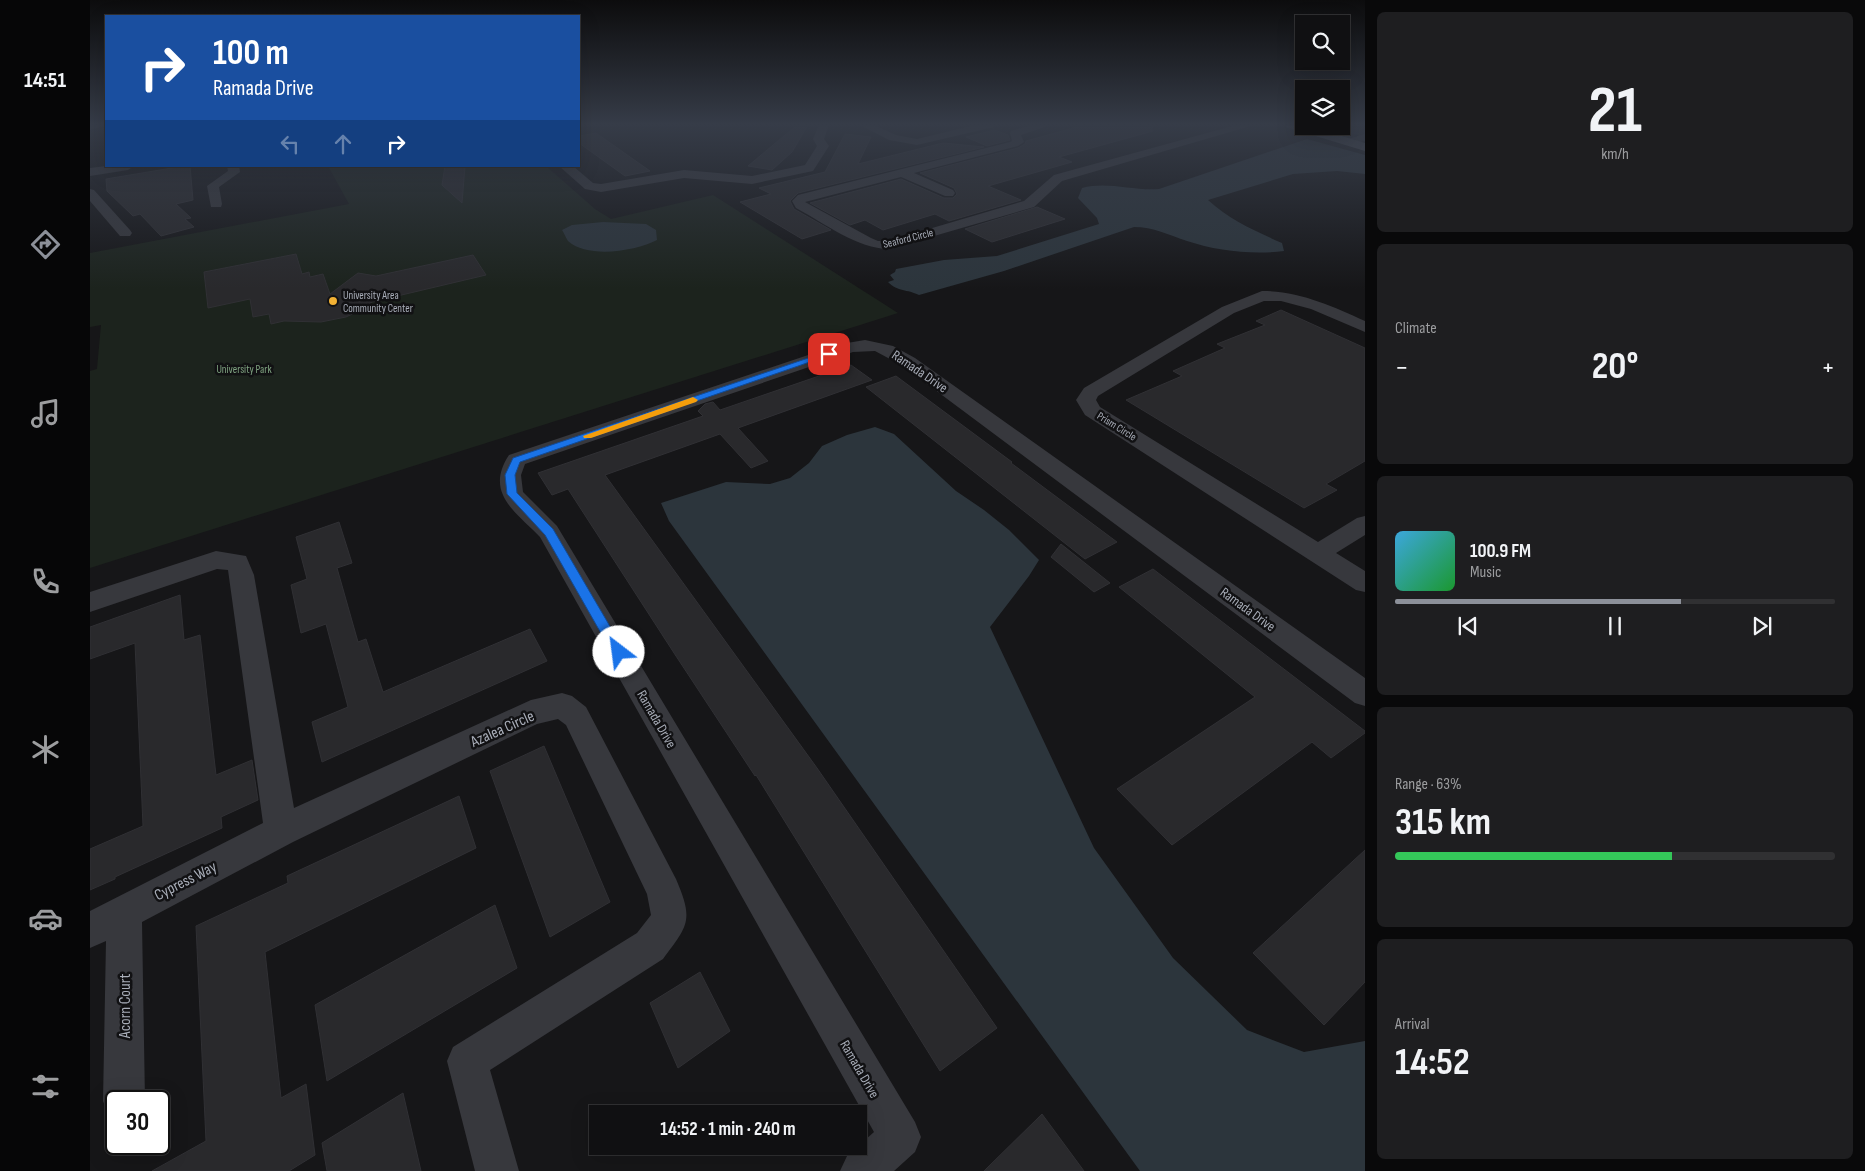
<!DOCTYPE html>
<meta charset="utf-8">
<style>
body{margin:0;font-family:"Sofia Sans Condensed",sans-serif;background:#1e1e20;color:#f1f3f6;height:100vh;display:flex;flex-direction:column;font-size:19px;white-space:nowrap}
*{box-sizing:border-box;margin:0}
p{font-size:16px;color:#9c9d9f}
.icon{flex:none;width:28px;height:28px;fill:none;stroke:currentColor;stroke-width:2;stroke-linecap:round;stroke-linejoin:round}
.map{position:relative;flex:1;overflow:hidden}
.sheet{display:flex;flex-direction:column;gap:12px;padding:12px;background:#09090a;width:500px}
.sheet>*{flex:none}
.top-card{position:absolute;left:15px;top:15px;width:475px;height:152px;border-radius:0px;box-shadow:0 5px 20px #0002,0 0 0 1px #303032;background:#1a4fa0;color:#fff;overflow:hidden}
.buttons{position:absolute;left:1205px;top:15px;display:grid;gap:10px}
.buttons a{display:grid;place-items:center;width:55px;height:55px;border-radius:0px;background:#101012;box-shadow:0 5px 20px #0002,0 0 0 1px #303032;font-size:25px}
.speed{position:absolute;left:15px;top:1090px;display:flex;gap:10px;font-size:25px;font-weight:700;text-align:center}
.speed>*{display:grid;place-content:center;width:65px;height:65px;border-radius:50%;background:#101012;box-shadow:0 5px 20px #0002,0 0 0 1px #303032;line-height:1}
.speed .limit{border:2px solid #111;border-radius:8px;background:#fff;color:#111}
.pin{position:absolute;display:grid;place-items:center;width:42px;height:42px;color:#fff;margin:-21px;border-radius:10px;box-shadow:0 2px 8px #0006}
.me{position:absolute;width:55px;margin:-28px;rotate:330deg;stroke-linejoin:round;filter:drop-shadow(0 0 4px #0008)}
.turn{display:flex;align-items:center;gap:18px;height:105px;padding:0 25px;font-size:22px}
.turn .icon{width:65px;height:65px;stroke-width:2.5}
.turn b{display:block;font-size:35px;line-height:42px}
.lanes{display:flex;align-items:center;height:48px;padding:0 25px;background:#0003;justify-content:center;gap:25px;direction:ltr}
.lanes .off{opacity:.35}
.big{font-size:38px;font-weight:700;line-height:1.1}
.sheet .widget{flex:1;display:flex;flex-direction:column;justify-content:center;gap:8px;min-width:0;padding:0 18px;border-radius:8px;background:#1e1e20}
.sheet .dial{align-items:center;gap:0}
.dial b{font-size:65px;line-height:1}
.song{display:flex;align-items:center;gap:15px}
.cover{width:60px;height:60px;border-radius:8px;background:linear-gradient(135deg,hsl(200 70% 55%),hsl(130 70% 35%))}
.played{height:5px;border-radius:2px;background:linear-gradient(90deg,#8c9099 65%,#303032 65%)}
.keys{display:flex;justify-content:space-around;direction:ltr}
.heat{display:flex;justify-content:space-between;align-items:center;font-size:28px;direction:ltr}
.charge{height:8px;border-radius:4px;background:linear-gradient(90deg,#34c759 63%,#303032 0)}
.trip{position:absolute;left:499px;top:1105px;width:278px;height:50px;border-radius:0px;background:#101012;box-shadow:0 5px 20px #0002,0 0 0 1px #303032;font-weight:700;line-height:50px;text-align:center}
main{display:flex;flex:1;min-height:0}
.menu{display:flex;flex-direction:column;width:90px;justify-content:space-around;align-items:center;background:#060607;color:#9c9d9f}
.menu .icon{width:35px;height:35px}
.menu .on{color:#8c9099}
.menu b{font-size:22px;color:#f1f3f6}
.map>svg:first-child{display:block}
</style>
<main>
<nav class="menu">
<b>14:51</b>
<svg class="icon on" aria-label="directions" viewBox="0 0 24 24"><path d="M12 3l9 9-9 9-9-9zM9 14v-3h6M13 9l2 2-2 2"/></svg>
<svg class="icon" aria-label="music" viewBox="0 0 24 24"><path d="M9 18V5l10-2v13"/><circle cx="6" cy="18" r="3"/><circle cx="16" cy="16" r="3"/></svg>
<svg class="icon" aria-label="phone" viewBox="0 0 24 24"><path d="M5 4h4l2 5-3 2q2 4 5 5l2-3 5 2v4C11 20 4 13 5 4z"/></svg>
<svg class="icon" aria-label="climate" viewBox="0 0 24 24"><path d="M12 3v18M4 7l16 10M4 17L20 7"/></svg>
<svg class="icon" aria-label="car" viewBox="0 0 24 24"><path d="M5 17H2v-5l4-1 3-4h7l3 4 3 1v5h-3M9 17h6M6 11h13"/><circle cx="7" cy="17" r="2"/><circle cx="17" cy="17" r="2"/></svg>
<svg class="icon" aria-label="filters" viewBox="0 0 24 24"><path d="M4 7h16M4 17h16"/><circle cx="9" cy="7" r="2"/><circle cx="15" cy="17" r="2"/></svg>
</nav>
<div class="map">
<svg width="1275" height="1171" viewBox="0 0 1275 1171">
<rect width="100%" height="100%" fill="#161618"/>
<polygon fill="#222225" points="1275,125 1275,135 1270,136 1236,126"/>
<polygon fill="#1c231d" points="238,166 456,166 505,209 521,219 623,195 808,313 0,568 0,371 7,369 11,325 0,327 0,253 259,204"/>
<g fill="#2c353c">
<path d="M1217,139L1275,155V174L1247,171L1203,174L1118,200C1140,220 1165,231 1192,243L1194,251C1163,255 1127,251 1097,241C1079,235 1063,227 1044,227L914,271L829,295C817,289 808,292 798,282L804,280L800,275L805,272L806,269L854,260L907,256L1009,224L1007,218L988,198L992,188C1017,181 1043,191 1069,189Z"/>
<path d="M513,222L556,224L566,230L567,240C546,251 498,259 478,241C476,238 474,233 472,230L482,225Z"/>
<polygon points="785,427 804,434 866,491 894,510 919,530 949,560 939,576 900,627 1004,848 1083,958 1157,1030 1214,1052 1275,1041 1275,1171 1050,1171 579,521 571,503 636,482 680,484 700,478 719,463 732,446 757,435"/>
</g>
<g fill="#29292c" stroke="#303034">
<polygon points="707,125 718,125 702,152 682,170 658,166"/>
<polygon points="987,125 1062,125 1063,131 969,157 982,162 898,186 931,200 859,221 845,214 793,230 775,220 760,225 720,203 811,179 854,198 863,198 867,194 864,188 830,173 928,148 935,144 936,141 987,127"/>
<polygon points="905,130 918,135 920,140 897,146 876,137"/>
<polygon points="506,133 560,171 535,176 489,143 489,136"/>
<polygon points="755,134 781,137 768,164 853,143 894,147 708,193 700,201 704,209 741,230 712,239 650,202 681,194 669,188 735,172"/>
<polygon points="94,166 100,166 103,200 86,204 101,218 95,219 104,227 71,236 50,214 43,216 17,191 16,179"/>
<polygon points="355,166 375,166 372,203 352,185"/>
<polygon points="947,207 975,219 902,242 875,229"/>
<polygon points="206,254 212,274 219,272 220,277 233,274 240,294 268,273 286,276 383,255 396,275 282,302 269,311 256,317 231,322 194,321 181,324 179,314 163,317 160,299 118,308 114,272"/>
<polygon points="1191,310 1275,348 1275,461 1236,484 1247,490 1214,508 1036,400 1092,376 1083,371 1135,348 1127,344 1175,325 1166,321"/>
<polygon points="761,365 782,380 648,428 678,461 661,468 630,434 515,475 727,768 907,1028 850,1071 666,775 665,776 584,653 478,489 462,495 448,473 613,416 608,411 615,404 623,402 630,410"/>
<polygon points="806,376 922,462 921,463 1027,542 995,559 776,387"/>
<polygon points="249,522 262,563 247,568 268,642 276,639 293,692 440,629 457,661 232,762 222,722 258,707 236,624 211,633 201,585 217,579 206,537"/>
<polygon points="971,544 1020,583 1004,592 961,557"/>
<polygon points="1063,569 1275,731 1275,733 1241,758 1222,742 1082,845 1027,789 1165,697 1029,587"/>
<polygon points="90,595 94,640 110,635 126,775 162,760 168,800 131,817 132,828 25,877 25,879 0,890 0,849 53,826 45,643 0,659 0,627"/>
<polygon points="454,746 520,902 460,937 400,771"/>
<polygon points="369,796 386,848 175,952 191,1098 216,1084 225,1155 199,1171 62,1171 116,1141 106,926 198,883 197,876"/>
<polygon points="1275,850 1275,982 1234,1025 1163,953"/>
<polygon points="405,905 427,968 237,1081 225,1005"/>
<polygon points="610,972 640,1031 588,1068 560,1003"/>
<polygon points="313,1093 331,1171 237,1171 232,1143"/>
<polygon points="952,1114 994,1171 894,1171"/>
</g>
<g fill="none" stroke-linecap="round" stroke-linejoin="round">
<g fill="#37383d" fill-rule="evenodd">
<polygon points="0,125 16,125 0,130"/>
<polygon points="729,125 739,125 734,139 739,146 723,171 662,184 594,178 511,192 495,189 469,166 483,166 503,183 511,184 594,170 662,176 715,165 727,146 723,139"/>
<polygon points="770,125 784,125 806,135 827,139 885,125 905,125 904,127 827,145 799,140"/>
<path d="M942,125H960L931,135L934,142L928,146L824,173L863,190L865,193L863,196H855L811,177L715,202L781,238L788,241H798L934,201L964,175L1146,125H1164L972,181L944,207L799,249C768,249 734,223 706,208L702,201L708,195L920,142L922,141L920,133L921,131Z"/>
<polygon points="1275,134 1275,141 1259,145 1253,142 1255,140"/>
<polygon points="16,166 44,166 38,170 0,176 0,168"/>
<polygon points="137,166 149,166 150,172 129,187 132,204 131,207 121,207 117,186 138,171"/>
<polygon points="0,189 4,190 40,230 42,233 40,236 30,236 0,201"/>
<path d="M1172,291C1209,291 1242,306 1275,321V332L1221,309L1191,301H1174L1144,313L1008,396L1006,400L1010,407L1228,542L1267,518L1275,516V535L1246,553L1275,571V592L1266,590L995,415L986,400L994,388L1132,307Z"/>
<path d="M775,340L803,346L825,358L1275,678V706L1265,703L813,366L785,351L763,352L435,464L431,475L433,492L467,526L825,1122L831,1137L825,1152L804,1171H750L757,1156L784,1132L450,537C426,512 394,493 419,455L751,344Z"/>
<path d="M126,551L156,556L164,575L204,808L441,700L472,693L482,696L496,707L586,879C604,921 598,925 573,959L400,1070L429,1171H385L357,1061L363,1047L547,933L561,915L557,894L476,725L468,719L447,724L203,842L52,922L55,1101H26V1118L19,1116L13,1101L16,941L0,948V911L173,823L138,570L127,569L0,612V592Z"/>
</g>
<polygon fill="#53555c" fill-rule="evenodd" points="1194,125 1214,125 1275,143 1275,151 1196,127"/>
</g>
<linearGradient id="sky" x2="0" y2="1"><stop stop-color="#0c0c0d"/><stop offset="0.43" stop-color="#363c48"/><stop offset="1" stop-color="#363c48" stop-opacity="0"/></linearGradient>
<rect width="1275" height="289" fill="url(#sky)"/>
<polygon fill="#1a73e8" stroke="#114b97" points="736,352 743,354 430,462 425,475 427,493 463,529 535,652 533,656 524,656 455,535 417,494 415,475 423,458"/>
<polygon fill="#f59e0b" points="603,397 608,400 606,402 501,438 494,438 493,436"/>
<circle fill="#f2b134" stroke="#111113" stroke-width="2" cx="243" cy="301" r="5"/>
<g text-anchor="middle" stroke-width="5" stroke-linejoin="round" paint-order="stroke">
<g font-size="11" fill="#a8adb8" stroke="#111113">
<text transform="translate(818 238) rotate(-14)" y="4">Seaford Circle</text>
<text transform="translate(1027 426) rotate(32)" y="4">Prism Circle</text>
</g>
<g font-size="11" fill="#a8adb8" stroke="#111113" text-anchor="start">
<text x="253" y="299">University Area<tspan x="253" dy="13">Community Center</tspan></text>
</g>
<g font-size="11" fill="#7fa381" stroke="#111113">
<text x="154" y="373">University Park</text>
</g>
<g font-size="14" fill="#a8adb8" stroke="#111113">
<text transform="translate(830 371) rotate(34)" y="5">Ramada Drive</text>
<text transform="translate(1158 609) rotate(36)" y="5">Ramada Drive</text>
<text transform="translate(567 719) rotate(60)" y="5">Ramada Drive</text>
<text transform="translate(770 1069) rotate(60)" y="5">Ramada Drive</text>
</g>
<g font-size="16" fill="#a8adb8" stroke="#111113">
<text transform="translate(412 728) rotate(-24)" y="6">Azalea Circle</text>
<text transform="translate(95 880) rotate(-27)" y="6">Cypress Way</text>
<text transform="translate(34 1006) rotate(-90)" y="6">Acorn Court</text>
</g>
</g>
</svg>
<div class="buttons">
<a><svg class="icon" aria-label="search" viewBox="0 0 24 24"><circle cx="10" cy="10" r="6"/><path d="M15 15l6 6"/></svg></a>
<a><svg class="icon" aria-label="layers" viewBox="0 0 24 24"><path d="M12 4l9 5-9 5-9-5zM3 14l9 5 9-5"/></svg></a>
</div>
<div class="speed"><div class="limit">30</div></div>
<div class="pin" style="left:739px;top:354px;background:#d93025"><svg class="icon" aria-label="arrive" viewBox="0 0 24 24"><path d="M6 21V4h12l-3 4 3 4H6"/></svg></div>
<svg class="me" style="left:529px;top:652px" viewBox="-20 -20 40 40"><circle r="19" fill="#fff"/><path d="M0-13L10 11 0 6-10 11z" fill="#1a73e8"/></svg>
<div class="trip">14:52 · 1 min · 240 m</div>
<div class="top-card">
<div class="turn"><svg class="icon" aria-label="right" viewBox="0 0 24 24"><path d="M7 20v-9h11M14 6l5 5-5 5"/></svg><div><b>100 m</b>Ramada Drive</div></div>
<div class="lanes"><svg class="icon off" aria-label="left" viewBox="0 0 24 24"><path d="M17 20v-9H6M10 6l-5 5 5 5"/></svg><svg class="icon off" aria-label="ahead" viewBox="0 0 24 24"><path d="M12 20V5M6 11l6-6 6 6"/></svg><svg class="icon" aria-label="right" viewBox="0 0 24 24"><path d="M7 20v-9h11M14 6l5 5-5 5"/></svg></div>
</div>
</div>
<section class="sheet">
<div class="widget dial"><b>21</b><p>km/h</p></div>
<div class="widget"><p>Climate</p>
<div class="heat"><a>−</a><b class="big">20°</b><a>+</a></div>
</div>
<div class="widget">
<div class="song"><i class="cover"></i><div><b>100.9 FM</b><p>Music</p></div></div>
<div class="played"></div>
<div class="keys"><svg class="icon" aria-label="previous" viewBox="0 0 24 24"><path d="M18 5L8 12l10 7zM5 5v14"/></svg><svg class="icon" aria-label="pause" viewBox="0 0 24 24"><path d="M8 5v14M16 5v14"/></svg><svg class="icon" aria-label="next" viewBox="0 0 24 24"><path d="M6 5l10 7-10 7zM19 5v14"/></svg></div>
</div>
<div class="widget"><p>Range · 63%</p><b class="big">315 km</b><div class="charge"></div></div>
<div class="widget"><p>Arrival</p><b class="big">14:52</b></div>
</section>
</main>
